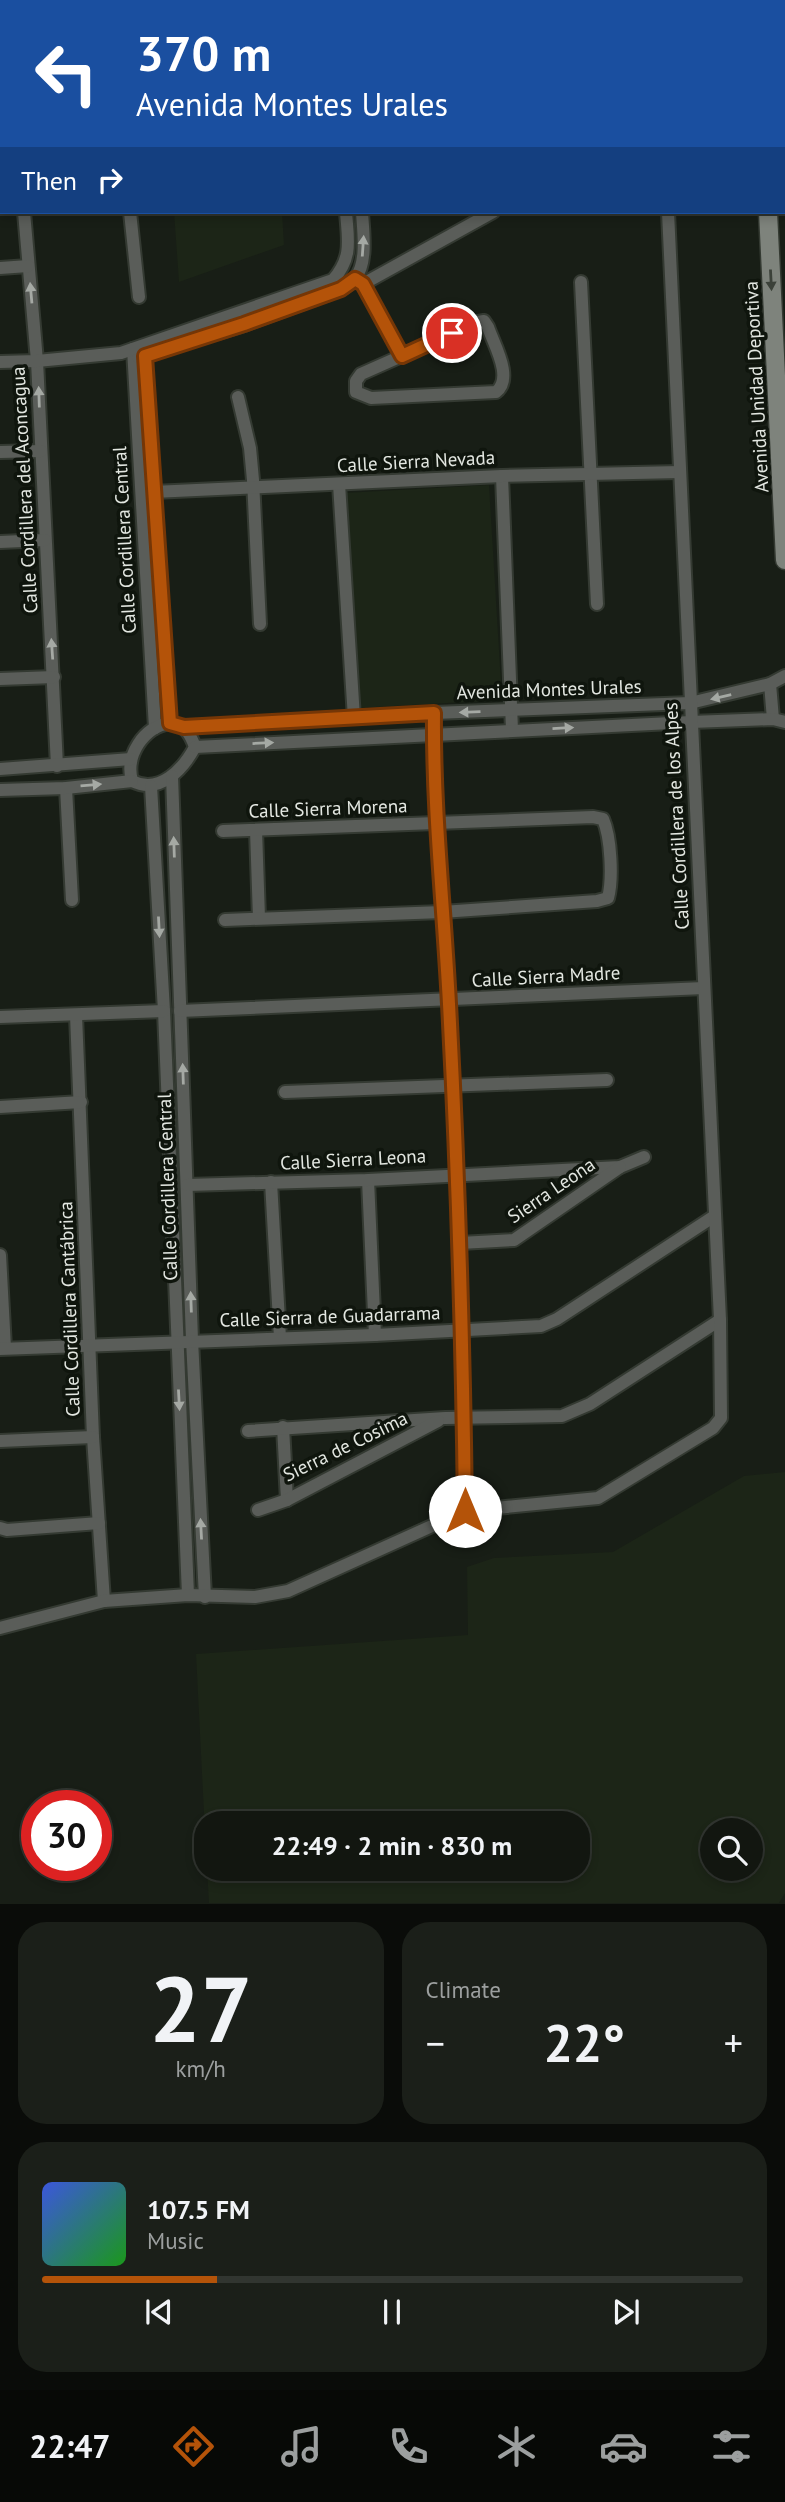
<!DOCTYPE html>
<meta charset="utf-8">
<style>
body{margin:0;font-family:"PT Sans",sans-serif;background:#1b1f19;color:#f1f3f6;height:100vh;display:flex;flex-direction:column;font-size:26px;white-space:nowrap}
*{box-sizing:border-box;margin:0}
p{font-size:23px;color:#9c9f9f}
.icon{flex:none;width:38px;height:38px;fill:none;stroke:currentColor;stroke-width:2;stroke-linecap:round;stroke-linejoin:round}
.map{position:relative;height:1904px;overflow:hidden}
.details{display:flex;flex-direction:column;gap:18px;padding:18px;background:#0a0c09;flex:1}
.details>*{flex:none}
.banner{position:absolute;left:0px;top:0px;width:786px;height:214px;box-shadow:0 4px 10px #0003,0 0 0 2px #313530;background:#1a4fa0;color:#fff;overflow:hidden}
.buttons{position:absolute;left:700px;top:1818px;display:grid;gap:14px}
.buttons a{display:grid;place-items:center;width:63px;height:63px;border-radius:50%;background:#121610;box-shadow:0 4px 10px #0003,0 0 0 2px #313530;font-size:35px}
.speed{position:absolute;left:21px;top:1790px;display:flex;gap:14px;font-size:35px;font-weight:700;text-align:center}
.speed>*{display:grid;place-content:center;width:91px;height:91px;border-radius:50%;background:#121610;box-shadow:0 4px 10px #0003,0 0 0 2px #313530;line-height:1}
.speed .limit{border:10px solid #d22;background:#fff;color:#111}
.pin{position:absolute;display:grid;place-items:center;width:60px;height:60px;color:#fff;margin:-30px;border:4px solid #fff;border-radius:50%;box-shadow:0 2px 7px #0007}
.me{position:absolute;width:77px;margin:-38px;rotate:0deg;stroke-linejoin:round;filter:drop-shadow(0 0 5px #0008)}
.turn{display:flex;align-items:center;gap:24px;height:147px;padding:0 21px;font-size:32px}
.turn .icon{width:91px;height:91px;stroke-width:2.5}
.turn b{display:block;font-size:49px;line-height:60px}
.then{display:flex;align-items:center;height:66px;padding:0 21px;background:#0003;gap:14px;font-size:26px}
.big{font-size:52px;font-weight:700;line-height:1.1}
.details .widget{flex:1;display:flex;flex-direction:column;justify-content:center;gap:10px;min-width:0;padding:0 24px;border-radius:28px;background:#1b1f19}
.details .dial{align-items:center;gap:0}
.dial b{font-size:91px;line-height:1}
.song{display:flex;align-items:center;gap:21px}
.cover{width:84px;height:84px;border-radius:10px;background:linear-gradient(135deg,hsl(230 70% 55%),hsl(120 70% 35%))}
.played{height:7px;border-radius:4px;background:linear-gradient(90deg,#b45309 25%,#313530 25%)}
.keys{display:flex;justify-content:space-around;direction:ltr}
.heat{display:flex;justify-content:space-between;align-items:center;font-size:38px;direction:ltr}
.details .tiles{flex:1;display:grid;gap:18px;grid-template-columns:1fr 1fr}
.widget:last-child{grid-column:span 2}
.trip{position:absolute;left:194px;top:1811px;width:396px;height:70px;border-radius:28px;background:#121610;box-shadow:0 4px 10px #0003,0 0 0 2px #313530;font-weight:700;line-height:70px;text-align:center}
.dock{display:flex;height:112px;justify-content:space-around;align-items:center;background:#070906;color:#9c9f9f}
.dock .icon{width:49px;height:49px}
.dock .on{color:#b45309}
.dock b{font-size:32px;color:#f1f3f6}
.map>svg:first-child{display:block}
</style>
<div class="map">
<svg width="785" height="1904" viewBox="0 0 785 1904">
<rect width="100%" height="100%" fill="#181e16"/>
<g fill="#1c2517" fill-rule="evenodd">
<rect x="158" y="0" width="106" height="2"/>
<polygon points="174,212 282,212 284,245 179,282"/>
<polygon points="489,485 502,700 358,708 344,493"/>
<path d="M785,1472V1893L779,1903H209L207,1869H578V1824H206V1853L196,1654L468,1635L467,1567L494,1558L613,1552L744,1476ZM712,1830H751V1869H712Z"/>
</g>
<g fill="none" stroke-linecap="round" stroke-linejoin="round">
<g stroke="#343a32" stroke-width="16">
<g id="street">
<polyline points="7,0 7,2"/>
<polyline points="107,0 108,2"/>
<polyline points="331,0 331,2"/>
<polyline points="349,0 349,2"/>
<polyline points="454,0 454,2"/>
<polyline points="557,0 557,2"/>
<polyline points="660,0 660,2"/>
<polyline points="24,212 37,361 57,766"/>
<polyline points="130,212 139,297"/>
<polyline points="0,268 28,266"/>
<polyline points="357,280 363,284 402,356"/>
<polyline points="581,282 597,604"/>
<polyline points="363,284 493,212"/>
<path d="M484,321L488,327C494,345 514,378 496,392L371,398L356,392V381L361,374L478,322Z"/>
<polyline points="144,347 170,723"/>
<polyline points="133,349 155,728"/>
<path d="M138,357L244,325L342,289C345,286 352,283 355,279C368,262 363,231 362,212"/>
<path d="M0,362L37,361L121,353L333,280C353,257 348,240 346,212"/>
<polyline points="238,397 250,448 253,480 260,624"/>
<polyline points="0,452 41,451"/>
<polyline points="502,476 512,730"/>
<polyline points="339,484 354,718"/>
<polyline points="153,492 502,476 680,472"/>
<polyline points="0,542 45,540"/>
<polyline points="0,679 54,677"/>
<polyline points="770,684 773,719"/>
<path d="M434,713C433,810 444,907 449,1004C458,1173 463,1341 465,1511"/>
<path d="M170,723C185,725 190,733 195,747C183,769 160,795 132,781C125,756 143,727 170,723Z"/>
<polyline points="184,727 434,713 690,703 770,684 785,676"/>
<polyline points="195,747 691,722 773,719 785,722"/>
<polyline points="0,769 131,759"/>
<polyline points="172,776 192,1340 205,1597"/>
<polyline points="151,786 164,1011 188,1595"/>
<polyline points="66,788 72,900"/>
<polyline points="0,790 66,788 132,781"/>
<polyline points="256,830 259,918"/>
<path d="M223,831L593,817L603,819C611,837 613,879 608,898L597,901L442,912L225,920"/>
<polyline points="180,1011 704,988"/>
<polyline points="76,1015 93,1437 104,1601"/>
<polyline points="0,1017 164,1011"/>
<polyline points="285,1092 607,1080"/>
<polyline points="0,1107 81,1102"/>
<polyline points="368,1180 375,1335"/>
<polyline points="271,1182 280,1338"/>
<polyline points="187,1185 368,1180 620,1167 644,1157"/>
<polyline points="460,1243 514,1240 620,1167"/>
<polyline points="0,1255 5,1348"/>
<polyline points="0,1349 375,1335 541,1326 557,1319 713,1217"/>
<polyline points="283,1427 287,1500"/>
<polyline points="248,1431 445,1418 562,1416 590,1404 720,1320"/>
<polyline points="0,1441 93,1437"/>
<polyline points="258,1510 287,1500 438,1421"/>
<polyline points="0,1528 7,1530 99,1523"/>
<polyline points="0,1628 104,1601 188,1595 255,1597 288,1591 465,1511 598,1498 713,1428 721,1418 720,1320 668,212"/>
</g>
</g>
<g stroke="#343a32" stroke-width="21">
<g id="secondary">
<polyline points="759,0 759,2"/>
<polyline points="768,212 785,560"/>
</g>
</g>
<use href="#street" stroke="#5a5d59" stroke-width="12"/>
<use href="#secondary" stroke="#7e837c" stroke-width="18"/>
</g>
<defs><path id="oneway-solid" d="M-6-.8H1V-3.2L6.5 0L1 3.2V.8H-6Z" transform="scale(1.75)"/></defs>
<g fill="#a5a9a4">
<use href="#oneway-solid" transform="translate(363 246) rotate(-86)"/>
<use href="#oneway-solid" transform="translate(31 293) rotate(-95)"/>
<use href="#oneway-solid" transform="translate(39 397) rotate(-92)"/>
<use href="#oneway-solid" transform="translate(52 649) rotate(-94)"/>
<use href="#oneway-solid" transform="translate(721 697) rotate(167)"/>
<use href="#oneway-solid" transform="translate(470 712) rotate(178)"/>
<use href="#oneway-solid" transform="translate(563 728) rotate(-3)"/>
<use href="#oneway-solid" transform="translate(263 743) rotate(-3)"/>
<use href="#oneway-solid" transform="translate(91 785) rotate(-5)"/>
<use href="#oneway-solid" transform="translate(174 847) rotate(-92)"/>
<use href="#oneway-solid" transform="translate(159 927) rotate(87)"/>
<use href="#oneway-solid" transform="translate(183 1074) rotate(-92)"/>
<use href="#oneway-solid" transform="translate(191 1302) rotate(-92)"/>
<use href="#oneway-solid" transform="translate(179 1400) rotate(87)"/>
<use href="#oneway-solid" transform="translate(201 1529) rotate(-93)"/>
</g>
<use fill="#3b4139" href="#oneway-solid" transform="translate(771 280) rotate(87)"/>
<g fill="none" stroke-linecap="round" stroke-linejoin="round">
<g stroke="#753606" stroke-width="18">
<path id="route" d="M452,333L402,356L363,284L355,279L341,289L244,324L145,356L170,723L184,727L434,713C433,810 444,907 449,1004C458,1173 463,1341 465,1511"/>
</g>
<use href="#route" stroke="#b45309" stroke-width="12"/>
</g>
<g text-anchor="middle" stroke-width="7" stroke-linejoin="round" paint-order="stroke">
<g font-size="19" fill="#e3e7e1" stroke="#0f150d">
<text transform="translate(756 387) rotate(-93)" y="7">Avenida Unidad Deportiva</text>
<text transform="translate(416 461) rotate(-3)" y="7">Calle Sierra Nevada</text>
<text transform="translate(24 490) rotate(-93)" y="7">Calle Cordillera del Aconcagua</text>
<text transform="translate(124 540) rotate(-93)" y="7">Calle Cordillera Central</text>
<text transform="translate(549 689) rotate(-2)" y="7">Avenida Montes Urales</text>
<text transform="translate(328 808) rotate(-2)" y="7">Calle Sierra Morena</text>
<text transform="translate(676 816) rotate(-93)" y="7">Calle Cordillera de los Alpes</text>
<text transform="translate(546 976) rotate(-3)" y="7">Calle Sierra Madre</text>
<text transform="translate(353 1159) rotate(-3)" y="7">Calle Sierra Leona</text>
<text transform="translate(167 1187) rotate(-92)" y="7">Calle Cordillera Central</text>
<text transform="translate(551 1190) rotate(-34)" y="7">Sierra Leona</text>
<text transform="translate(69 1309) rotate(-92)" y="7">Calle Cordillera Cantábrica</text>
<text transform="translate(330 1316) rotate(-2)" y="7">Calle Sierra de Guadarrama</text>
<text transform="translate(345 1446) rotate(-26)" y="7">Sierra de Cosima</text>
</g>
</g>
</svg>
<div class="buttons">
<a><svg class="icon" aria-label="search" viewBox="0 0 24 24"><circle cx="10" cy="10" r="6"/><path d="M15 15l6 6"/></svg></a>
</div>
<div class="speed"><div class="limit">30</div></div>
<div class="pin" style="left:452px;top:333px;background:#d93025"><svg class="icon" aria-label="arrive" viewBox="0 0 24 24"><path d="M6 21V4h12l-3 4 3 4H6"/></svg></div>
<svg class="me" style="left:465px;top:1511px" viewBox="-20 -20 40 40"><circle r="19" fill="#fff"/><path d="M0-13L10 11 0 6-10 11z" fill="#b45309"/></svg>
<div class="trip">22:49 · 2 min · 830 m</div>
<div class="banner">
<div class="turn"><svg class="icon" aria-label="left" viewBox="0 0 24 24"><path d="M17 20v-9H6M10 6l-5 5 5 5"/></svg><div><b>370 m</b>Avenida Montes Urales</div></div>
<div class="then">Then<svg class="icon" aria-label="right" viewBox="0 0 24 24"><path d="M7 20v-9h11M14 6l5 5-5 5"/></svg></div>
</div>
</div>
<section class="details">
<div class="tiles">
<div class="widget dial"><b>27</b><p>km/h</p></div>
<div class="widget"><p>Climate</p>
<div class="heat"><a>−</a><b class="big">22°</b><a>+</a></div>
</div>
<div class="widget">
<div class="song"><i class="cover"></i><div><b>107.5 FM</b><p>Music</p></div></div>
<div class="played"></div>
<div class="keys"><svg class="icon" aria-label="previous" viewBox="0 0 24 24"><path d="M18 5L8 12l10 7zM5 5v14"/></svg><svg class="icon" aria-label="pause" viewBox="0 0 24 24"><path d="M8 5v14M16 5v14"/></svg><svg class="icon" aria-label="next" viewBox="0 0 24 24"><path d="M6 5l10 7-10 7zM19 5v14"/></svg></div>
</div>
</div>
</section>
<nav class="dock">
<b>22:47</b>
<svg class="icon on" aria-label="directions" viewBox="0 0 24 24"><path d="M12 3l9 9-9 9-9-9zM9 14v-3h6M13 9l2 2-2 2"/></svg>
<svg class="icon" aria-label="music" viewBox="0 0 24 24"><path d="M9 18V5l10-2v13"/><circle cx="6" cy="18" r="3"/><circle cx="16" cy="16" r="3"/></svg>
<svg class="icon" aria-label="phone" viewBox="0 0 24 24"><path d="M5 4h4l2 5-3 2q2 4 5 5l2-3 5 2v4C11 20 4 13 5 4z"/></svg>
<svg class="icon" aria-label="climate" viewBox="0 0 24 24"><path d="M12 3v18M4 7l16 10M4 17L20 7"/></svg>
<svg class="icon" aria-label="car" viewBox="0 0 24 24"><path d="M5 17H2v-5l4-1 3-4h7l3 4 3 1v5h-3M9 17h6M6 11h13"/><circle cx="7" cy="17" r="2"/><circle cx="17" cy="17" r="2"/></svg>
<svg class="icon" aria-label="filters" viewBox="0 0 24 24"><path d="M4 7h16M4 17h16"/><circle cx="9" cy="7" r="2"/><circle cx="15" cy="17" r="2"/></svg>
</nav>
